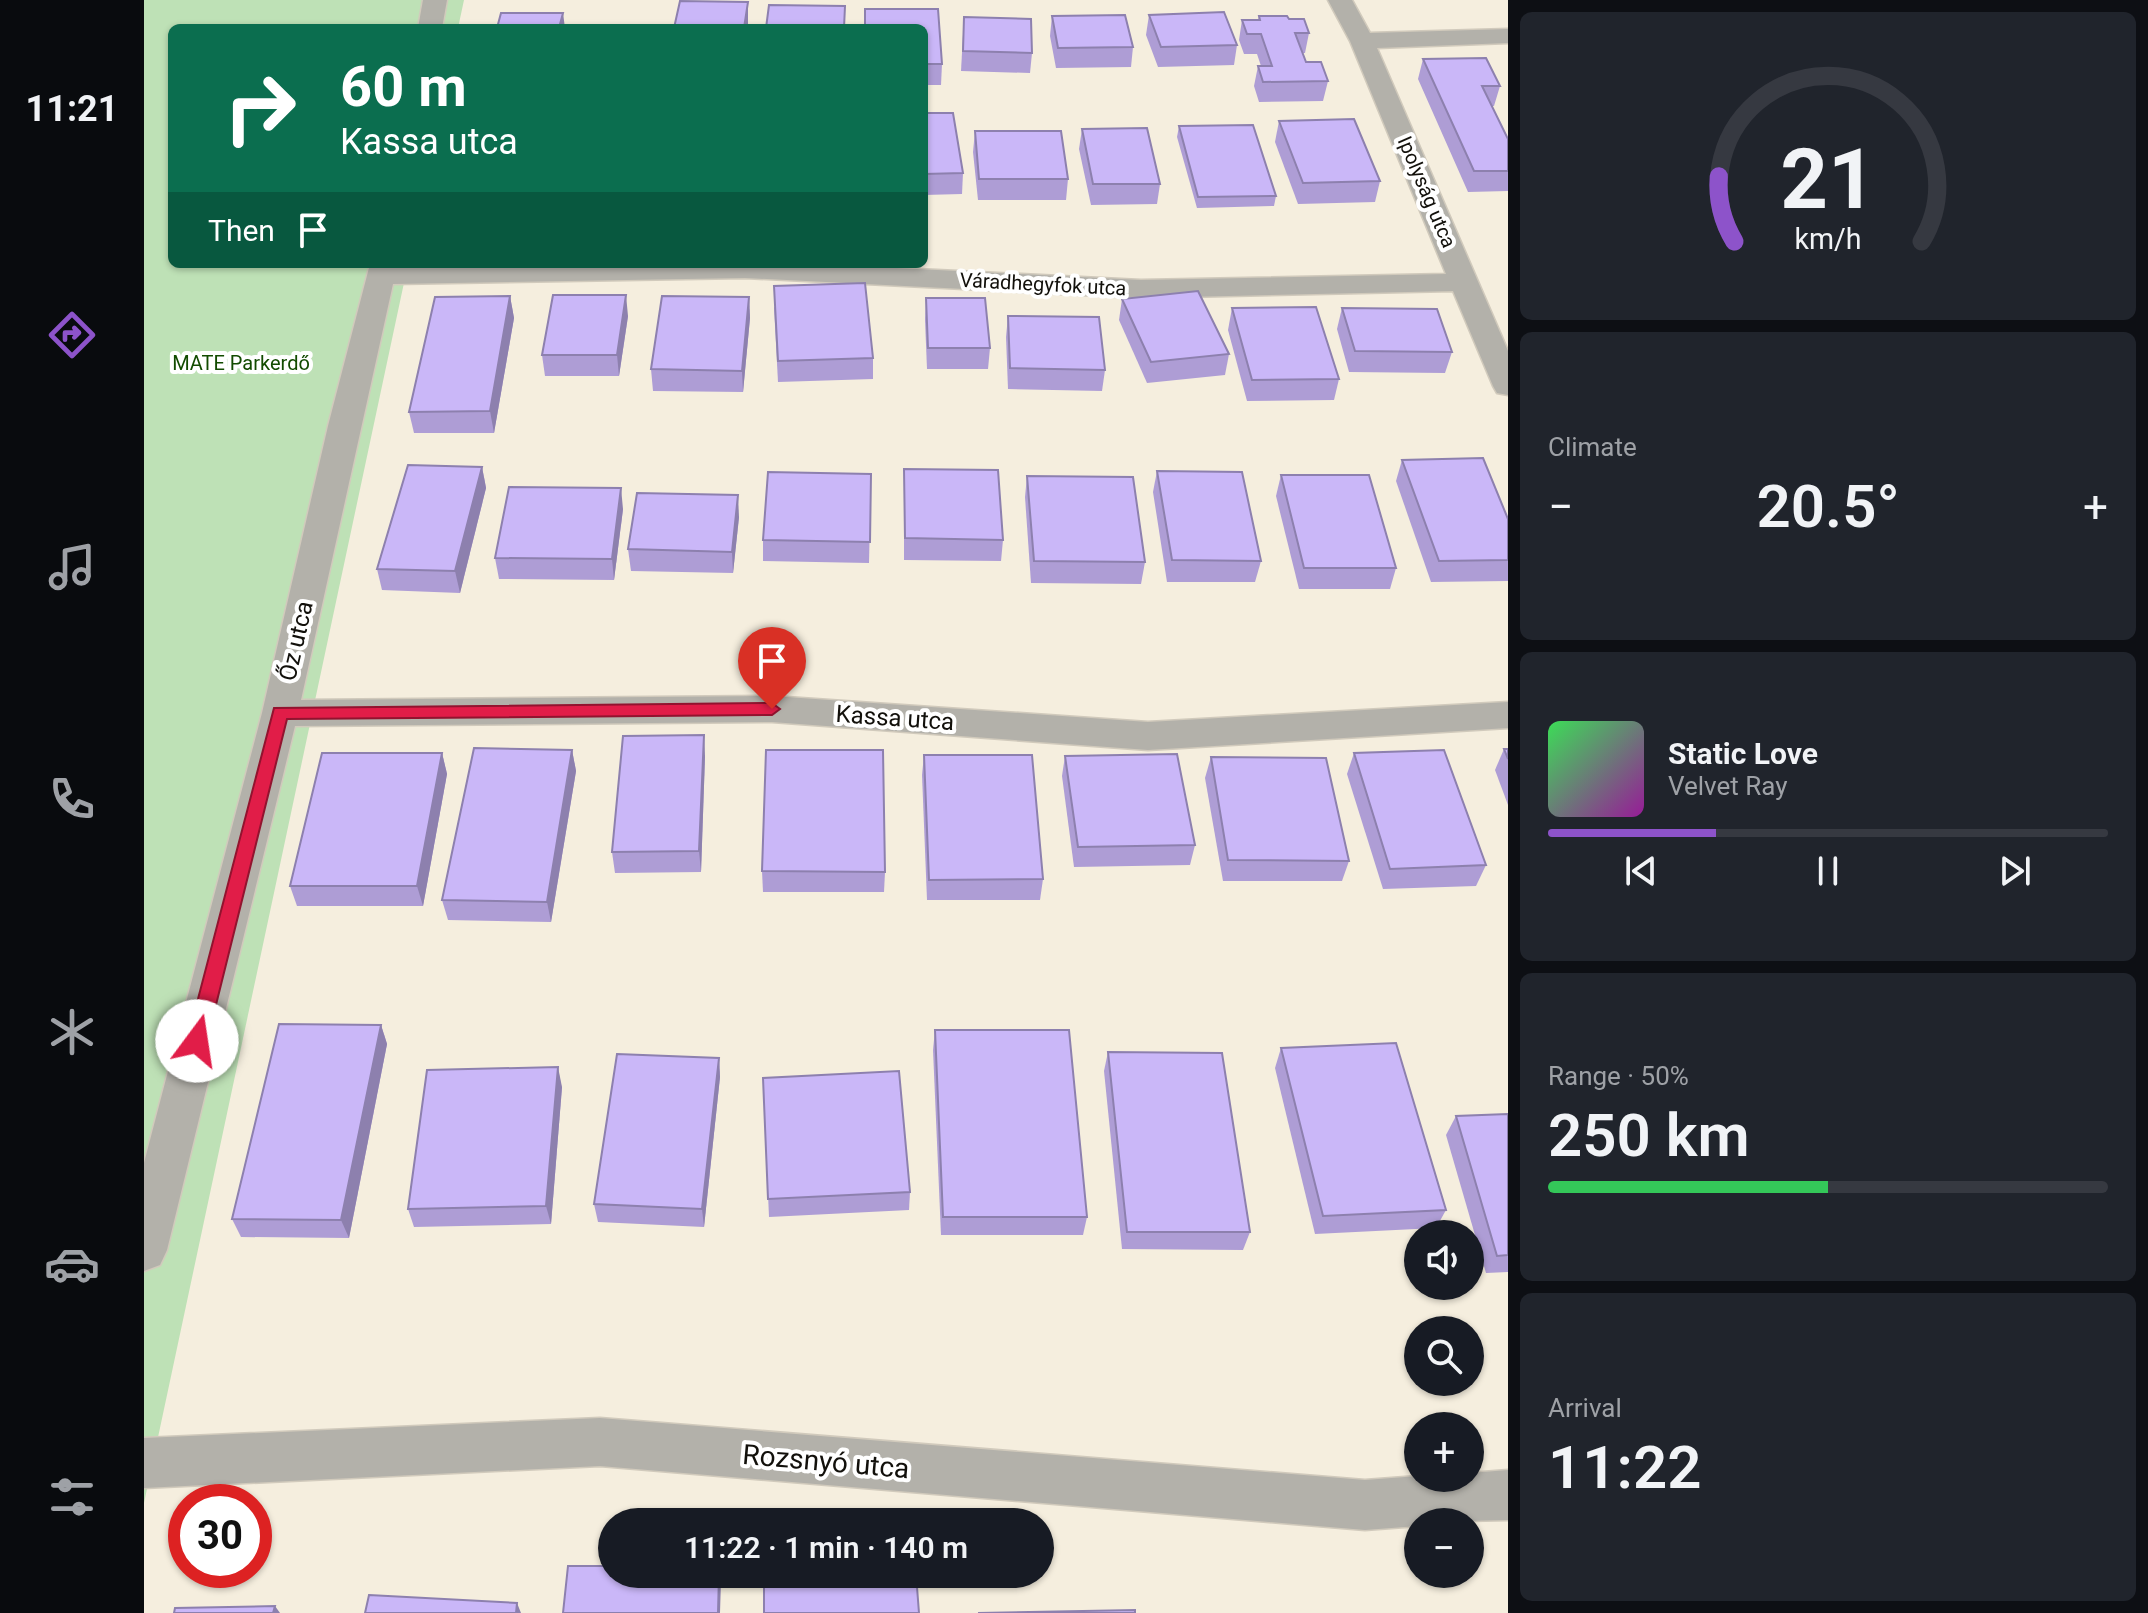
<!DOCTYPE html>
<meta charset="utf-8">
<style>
body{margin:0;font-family:Roboto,sans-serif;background:#20242c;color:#f1f3f6;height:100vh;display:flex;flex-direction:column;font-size:30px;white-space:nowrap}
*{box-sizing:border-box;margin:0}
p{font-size:26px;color:#9ea1a6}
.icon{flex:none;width:44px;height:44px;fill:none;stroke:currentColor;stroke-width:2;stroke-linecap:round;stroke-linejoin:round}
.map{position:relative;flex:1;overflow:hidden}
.drawer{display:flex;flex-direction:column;gap:12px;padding:12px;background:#0d0f14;width:640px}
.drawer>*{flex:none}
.banner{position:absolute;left:24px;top:24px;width:760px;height:244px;border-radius:12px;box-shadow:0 2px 6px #0004;background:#0b6e4f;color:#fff;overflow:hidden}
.fabs{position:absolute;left:1260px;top:1220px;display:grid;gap:16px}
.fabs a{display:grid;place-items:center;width:80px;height:80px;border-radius:50%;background:#171b24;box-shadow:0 2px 6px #0004;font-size:40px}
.speed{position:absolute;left:24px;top:1484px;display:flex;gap:16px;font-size:40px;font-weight:700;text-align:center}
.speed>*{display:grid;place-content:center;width:104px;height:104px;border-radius:50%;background:#171b24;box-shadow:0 2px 6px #0004;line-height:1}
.speed .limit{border:12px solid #d22;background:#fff;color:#111}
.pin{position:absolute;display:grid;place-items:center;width:68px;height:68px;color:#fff;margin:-82px -34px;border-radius:50% 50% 50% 0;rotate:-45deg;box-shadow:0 0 8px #0007}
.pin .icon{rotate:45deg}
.me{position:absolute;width:88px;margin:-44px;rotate:14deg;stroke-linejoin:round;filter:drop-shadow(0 0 6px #0008)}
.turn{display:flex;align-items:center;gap:28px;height:168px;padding:0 40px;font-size:36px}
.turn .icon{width:104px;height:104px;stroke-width:2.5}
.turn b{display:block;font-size:56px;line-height:68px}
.then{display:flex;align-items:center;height:76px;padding:0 40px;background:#0003;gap:16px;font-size:30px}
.big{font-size:60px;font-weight:600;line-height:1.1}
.drawer .tile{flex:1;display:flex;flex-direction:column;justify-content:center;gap:12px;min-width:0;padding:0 28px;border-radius:12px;background:#20242c}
.drawer .dial{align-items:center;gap:0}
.dial svg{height:208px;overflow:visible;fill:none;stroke:#363941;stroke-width:7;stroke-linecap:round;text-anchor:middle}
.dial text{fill:#f1f3f6;stroke:none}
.song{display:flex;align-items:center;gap:24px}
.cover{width:96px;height:96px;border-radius:12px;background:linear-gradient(135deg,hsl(130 70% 55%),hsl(300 70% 35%))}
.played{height:8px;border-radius:4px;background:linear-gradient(90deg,#8d53ca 30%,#363941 30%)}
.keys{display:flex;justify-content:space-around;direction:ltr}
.heat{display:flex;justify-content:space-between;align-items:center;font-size:44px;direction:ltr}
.charge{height:12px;border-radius:6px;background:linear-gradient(90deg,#34c759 50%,#363941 0)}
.trip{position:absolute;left:454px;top:1508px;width:456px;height:80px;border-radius:40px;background:#171b24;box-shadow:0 2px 6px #0004;font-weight:600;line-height:80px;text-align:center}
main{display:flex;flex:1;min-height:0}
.menu{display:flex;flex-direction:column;width:144px;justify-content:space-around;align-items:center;background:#090b0e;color:#9ea1a6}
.menu .icon{width:56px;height:56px}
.menu .active{color:#8d53ca}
.menu b{font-size:36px;color:#f1f3f6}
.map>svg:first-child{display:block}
</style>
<main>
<nav class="menu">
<b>11:21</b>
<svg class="icon active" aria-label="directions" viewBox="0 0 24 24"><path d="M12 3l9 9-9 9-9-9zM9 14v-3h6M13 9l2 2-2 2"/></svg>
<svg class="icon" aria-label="music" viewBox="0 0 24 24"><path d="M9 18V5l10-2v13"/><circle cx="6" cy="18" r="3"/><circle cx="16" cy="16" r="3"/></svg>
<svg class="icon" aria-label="phone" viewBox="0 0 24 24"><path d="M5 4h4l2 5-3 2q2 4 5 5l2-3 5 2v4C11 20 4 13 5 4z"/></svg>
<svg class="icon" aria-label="climate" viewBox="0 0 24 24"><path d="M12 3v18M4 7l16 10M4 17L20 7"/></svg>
<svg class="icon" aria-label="car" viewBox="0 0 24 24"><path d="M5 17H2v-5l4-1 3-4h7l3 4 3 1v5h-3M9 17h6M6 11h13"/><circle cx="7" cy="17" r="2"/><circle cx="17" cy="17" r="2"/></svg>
<svg class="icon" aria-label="filters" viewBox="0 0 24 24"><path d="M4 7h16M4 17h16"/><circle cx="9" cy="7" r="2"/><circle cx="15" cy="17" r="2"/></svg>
</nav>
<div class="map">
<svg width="1364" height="1613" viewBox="0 0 1364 1613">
<rect width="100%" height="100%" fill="#f5eede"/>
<polygon fill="#bee1b6" points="0,0 320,0 314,28 28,28 28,264 264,264 0,1503"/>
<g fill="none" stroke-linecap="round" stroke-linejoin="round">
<g stroke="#d1cabc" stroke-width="3">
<g id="minor">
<polygon points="279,0 303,0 298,28 274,28"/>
<polygon points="1184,0 1208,0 1226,33 1364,29 1364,43 1233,48 1364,351 1364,395 1353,393 1349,386 1309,291 997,298 601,278 249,284 157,700 628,696 1004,722 1364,702 1364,728 1004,750 628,722 151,726 23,1250 16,1265 0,1271 0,1163 118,713 184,426 226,264 254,264 253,267 672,264 997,280 1302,274 1206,41"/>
<polygon points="456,1418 1221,1480 1274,1476 1326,1478 1326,1473 1364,1470 1364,1520 1274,1522 1274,1526 1221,1530 456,1466 0,1488 0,1438"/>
</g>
</g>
<use href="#minor" fill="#b3b1aa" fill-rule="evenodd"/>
</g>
<g fill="#ae9dd5">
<polygon points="1005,15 1093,45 1090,65 1014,67 1002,35"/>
<polygon points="908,16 989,47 987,67 912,68 906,36"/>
<polygon points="1115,16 1145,19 1165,33 1161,53 1159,53 1162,62 1184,81 1179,101 1115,102 1110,86 1114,66 1117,66 1113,54 1100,54 1095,40 1098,20 1114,20"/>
<polygon points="820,17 888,53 886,73 817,71"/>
<polygon points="780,28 798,64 797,85 780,85"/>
<polygon points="1279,59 1356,86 1350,106 1348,106 1364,139 1364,191 1324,192 1274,79"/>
<polygon points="780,113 819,173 818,194 780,195"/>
<polygon points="1135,121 1236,181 1231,202 1154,204 1131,142"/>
<polygon points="1035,126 1132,196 1130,206 1053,208 1033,137"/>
<polygon points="938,129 1016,184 1013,204 947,205 935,149"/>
<polygon points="831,131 924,179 922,200 834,200 829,152"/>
<polygon points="366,296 370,318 350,433 270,433 265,412"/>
<polygon points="605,297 606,318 599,392 509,391 507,369"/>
<polygon points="782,298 846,348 844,369 783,369 781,320"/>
<polygon points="978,299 1085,354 1081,375 1003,383 975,320"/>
<polygon points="630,307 729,358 729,379 634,382"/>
<polygon points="1088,308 1195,379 1190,400 1103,401 1084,330"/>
<polygon points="1198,308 1308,352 1301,373 1205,372 1193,329"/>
<polygon points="484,316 475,376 401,376 398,355"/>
<polygon points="864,316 961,370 958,391 864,389 862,337"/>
<polygon points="1258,460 1364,519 1364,581 1287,582 1252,481"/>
<polygon points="338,467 342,488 316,593 238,590 233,569"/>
<polygon points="760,469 859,540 857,561 760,560"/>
<polygon points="1013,471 1117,561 1111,582 1023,582 1009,492"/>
<polygon points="727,474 725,563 619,561 619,540"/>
<polygon points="1137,475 1252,568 1246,589 1155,589 1132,496"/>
<polygon points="883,476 1001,562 997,584 887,583 881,497"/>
<polygon points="479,509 470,580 355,579 351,558"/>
<polygon points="595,517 589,573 487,571 484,549"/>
<polygon points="1360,749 1364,749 1364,805 1351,770"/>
<polygon points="428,750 432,771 407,922 304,920 298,900"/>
<polygon points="298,753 303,774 279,906 153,906 146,886"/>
<polygon points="1210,753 1342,865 1332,886 1239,889 1203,774"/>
<polygon points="780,755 899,879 896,900 783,900 778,775"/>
<polygon points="561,756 557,872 471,873 468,852"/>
<polygon points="921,756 1051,845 1046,865 930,867 918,776"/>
<polygon points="1067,757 1205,861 1198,881 1079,881 1061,778"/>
<polygon points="618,871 741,872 740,892 619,892"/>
<polygon points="237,1025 243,1044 205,1238 97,1237 88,1219"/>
<polygon points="791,1030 943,1217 939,1235 797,1235 789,1050"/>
<polygon points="1137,1048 1302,1210 1292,1228 1171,1234 1131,1068"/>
<polygon points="964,1052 1106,1232 1099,1250 978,1249 960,1071"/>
<polygon points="575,1058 576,1077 560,1227 454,1222 450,1204"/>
<polygon points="619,1078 766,1192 765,1210 625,1217"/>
<polygon points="418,1087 407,1224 270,1227 264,1209"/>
<polygon points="1364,1114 1364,1272 1342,1273 1302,1135 1312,1116"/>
</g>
<g fill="#8d80ae">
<polygon points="604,2 604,28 600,28"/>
<polygon points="419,13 421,28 415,28"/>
<polygon points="482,295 484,316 475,376 473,355"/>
<polygon points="366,296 370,318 350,433 346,411"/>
<polygon points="605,297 606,318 599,392 598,371"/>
<polygon points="338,467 342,488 316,593 311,571"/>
<polygon points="477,488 479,509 470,580 468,559"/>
<polygon points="594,495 595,517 589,573 588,552"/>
<polygon points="560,735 561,756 557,872 555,851"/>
<polygon points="428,750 432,771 407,922 403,902"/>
<polygon points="298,753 303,774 279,906 273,886"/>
<polygon points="237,1025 243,1044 205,1238 197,1220"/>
<polygon points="575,1058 576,1077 560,1227 558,1209"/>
<polygon points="414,1067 418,1087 407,1224 402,1206"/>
<polygon points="575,1574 576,1574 577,1580 576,1613 574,1613"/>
<polygon points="373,1603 377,1613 372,1613"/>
<polygon points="131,1606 136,1613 129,1613"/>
</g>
<g fill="#cab7f8" stroke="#8d80ae" stroke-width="2">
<polygon points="536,1 604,2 600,28 530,28"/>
<polygon points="625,5 701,6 700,28 622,28"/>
<polygon points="721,9 794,9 798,64 780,64 780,28 721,28"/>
<polygon points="1080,12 1093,45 1017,47 1005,15"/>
<polygon points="357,13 419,13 415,28 353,28"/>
<polygon points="981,15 989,47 914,48 908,16"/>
<polygon points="1115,16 1143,16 1145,19 1160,19 1165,33 1151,33 1162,62 1177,62 1184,81 1119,82 1114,66 1128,66 1117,34 1103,34 1098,20 1116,20"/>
<polygon points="820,17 887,19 888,53 819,51"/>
<polygon points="1342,58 1356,86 1338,86 1364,139 1364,171 1330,171 1279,59"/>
<polygon points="780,113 809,113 819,173 780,174"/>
<polygon points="1210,119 1236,181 1159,183 1135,121"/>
<polygon points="1109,125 1132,196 1054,197 1035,126"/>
<polygon points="1003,128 1016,184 949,184 938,129"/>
<polygon points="831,131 917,131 924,179 835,179"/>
<polygon points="721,283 729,358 634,361 630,286"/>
<polygon points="1054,291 1085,354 1007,362 978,299"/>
<polygon points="409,295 482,295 473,355 398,355"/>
<polygon points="366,296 346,411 265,412 291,297"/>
<polygon points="518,296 605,297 598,371 507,369"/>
<polygon points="782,298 841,298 846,348 784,348"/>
<polygon points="1172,307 1195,379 1108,380 1088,308"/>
<polygon points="1198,308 1293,309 1308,352 1211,351"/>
<polygon points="864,316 955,317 961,370 866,368"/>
<polygon points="1339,458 1364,519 1364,560 1295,561 1258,460"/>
<polygon points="264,465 338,467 311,571 233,569"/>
<polygon points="760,469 854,470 859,540 761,538"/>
<polygon points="1013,471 1098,472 1117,561 1028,560"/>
<polygon points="624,472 727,474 726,542 619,540"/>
<polygon points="1137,475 1225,475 1252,568 1160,568"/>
<polygon points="883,476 989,477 1001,562 890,561"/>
<polygon points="365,487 477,488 468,559 351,558"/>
<polygon points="493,493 594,495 588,552 484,549"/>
<polygon points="560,735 555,851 468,852 479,736"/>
<polygon points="330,748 428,750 403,902 298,900"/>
<polygon points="1360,749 1364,749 1364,759"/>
<polygon points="622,750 739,750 741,872 618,871"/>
<polygon points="1300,750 1342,865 1246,869 1210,753"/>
<polygon points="178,753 298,753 273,886 146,886"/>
<polygon points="1033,754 1051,845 934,847 921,756"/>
<polygon points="780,755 888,755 899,879 785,880"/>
<polygon points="1067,757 1182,758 1205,861 1084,860"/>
<polygon points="135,1024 237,1025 197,1220 88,1219"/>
<polygon points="791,1030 925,1030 943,1217 799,1217"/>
<polygon points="1252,1043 1302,1210 1179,1216 1137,1048"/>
<polygon points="964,1052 1078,1053 1106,1232 983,1232"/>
<polygon points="473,1054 575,1058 558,1209 450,1204"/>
<polygon points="414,1067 402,1206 264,1209 283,1070"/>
<polygon points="755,1071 766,1192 624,1199 619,1078"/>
<polygon points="1364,1114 1364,1255 1353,1256 1312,1116"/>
<polygon points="424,1566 468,1566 468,1574 575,1574 574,1613 419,1613"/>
<polygon points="620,1574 772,1574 775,1613 620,1613"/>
<polygon points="225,1595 373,1603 372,1613 221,1613"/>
<polygon points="131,1606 129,1613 30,1613 31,1608"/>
<polygon points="991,1610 991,1613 834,1613"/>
</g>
<polygon fill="#e11d48" stroke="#92132f" stroke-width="2" points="628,703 636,709 628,715 143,719 63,1041 60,1047 53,1050 46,1047 43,1041 130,708"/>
<g text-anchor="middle" stroke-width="8" stroke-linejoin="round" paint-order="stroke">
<g font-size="20" fill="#12100b" stroke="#fff">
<text transform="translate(1283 192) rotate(67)" y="7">Ipolyság utca</text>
<text transform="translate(899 284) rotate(3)" y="7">Váradhegyfok utca</text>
</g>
<g font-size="20" fill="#124b00" stroke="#fff">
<text x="97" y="370">MATE Parkerdő</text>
</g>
<g font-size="24" fill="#12100b" stroke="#fff">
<text transform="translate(152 641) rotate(-77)" y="8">Őz utca</text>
<text transform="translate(751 718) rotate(4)" y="8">Kassa utca</text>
</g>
<g font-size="28" fill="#12100b" stroke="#fff">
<text transform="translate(682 1461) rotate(5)" y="10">Rozsnyó utca</text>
</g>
</g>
</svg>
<div class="fabs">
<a><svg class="icon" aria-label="sound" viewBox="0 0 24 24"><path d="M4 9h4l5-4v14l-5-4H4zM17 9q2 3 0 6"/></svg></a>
<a><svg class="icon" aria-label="search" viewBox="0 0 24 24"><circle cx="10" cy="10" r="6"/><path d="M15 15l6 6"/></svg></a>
<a>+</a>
<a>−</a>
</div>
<div class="speed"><div class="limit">30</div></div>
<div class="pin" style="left:628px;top:709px;background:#d93025"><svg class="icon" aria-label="arrive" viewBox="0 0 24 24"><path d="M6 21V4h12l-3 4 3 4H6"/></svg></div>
<svg class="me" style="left:53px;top:1041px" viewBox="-20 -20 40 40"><circle r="19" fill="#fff"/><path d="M0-13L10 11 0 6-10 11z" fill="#e11d48"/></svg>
<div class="trip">11:22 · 1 min · 140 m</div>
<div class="banner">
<div class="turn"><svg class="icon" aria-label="right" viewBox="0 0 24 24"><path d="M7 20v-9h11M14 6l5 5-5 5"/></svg><div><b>60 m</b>Kassa utca</div></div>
<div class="then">Then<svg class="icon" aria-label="arrive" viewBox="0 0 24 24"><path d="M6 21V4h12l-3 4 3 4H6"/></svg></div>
</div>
</div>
<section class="drawer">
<div class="tile dial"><svg viewBox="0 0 100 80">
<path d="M14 69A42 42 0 1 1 86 69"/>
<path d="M14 69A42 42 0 0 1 8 44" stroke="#8d53ca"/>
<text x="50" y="56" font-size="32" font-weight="700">21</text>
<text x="50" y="72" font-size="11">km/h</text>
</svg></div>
<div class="tile"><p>Climate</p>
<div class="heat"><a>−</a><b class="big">20.5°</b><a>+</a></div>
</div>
<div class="tile">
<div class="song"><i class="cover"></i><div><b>Static Love</b><p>Velvet Ray</p></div></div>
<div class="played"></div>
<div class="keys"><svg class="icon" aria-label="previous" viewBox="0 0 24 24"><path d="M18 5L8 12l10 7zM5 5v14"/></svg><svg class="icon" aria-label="pause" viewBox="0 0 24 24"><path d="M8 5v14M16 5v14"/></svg><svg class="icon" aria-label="next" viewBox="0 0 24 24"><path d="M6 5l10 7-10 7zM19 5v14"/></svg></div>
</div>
<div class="tile"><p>Range · 50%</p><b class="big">250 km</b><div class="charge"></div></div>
<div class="tile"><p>Arrival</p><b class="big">11:22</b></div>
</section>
</main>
